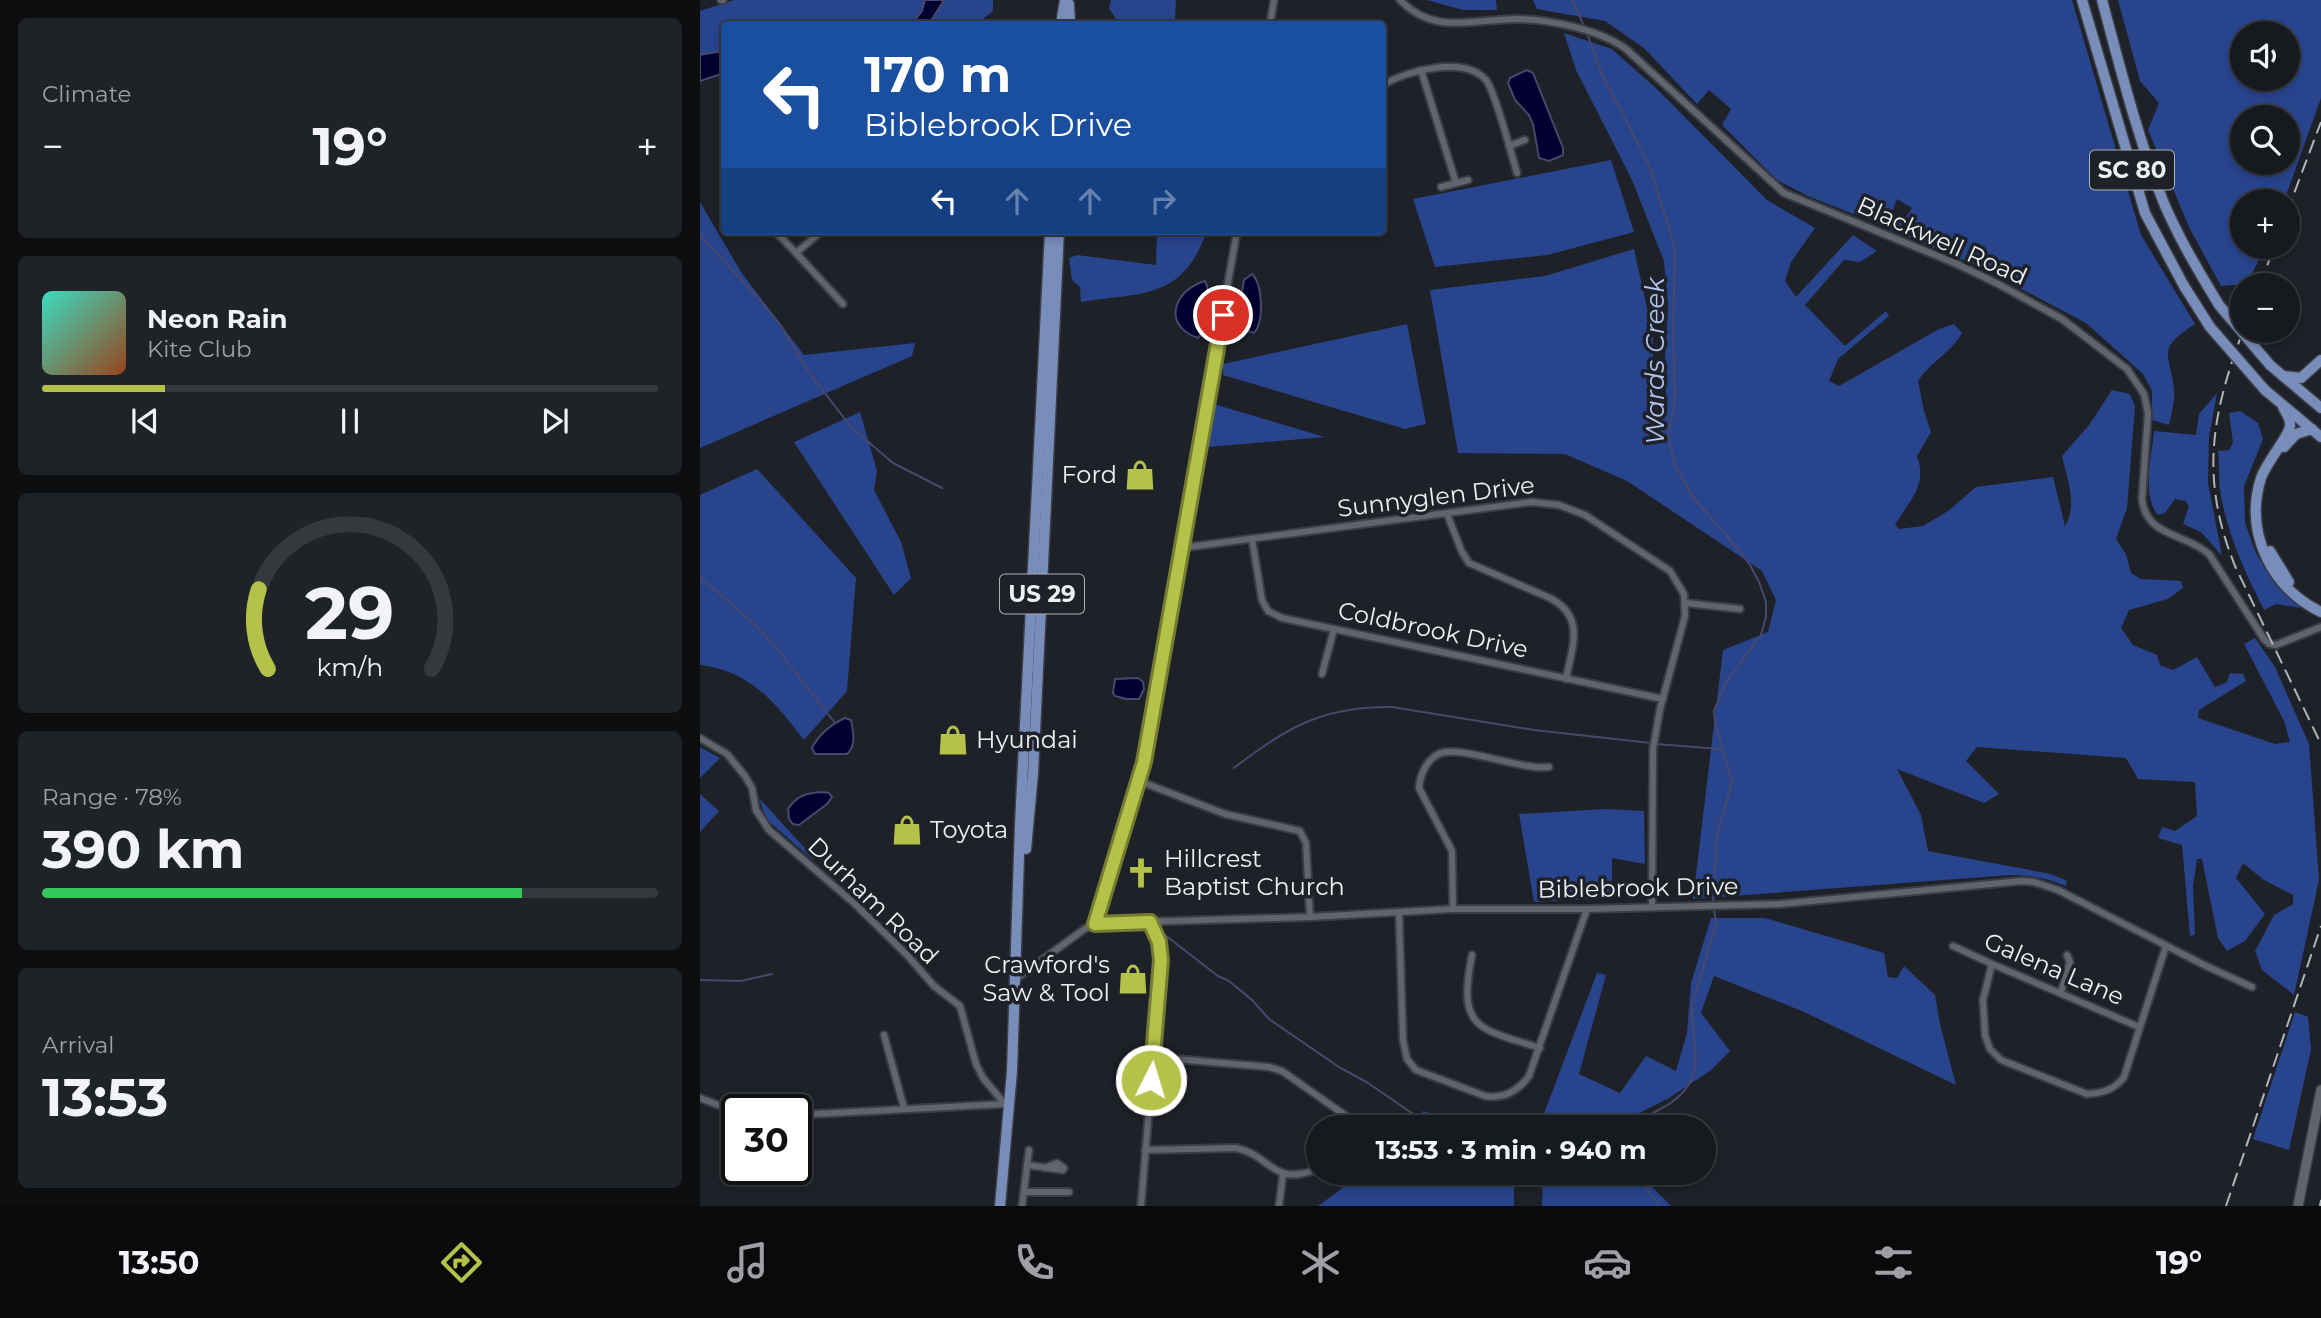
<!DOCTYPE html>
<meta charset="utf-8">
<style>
body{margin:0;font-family:Montserrat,sans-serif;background:#1f2227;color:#f1f3f6;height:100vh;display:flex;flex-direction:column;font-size:26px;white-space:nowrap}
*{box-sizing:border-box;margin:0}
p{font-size:23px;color:#9ea0a4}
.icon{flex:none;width:38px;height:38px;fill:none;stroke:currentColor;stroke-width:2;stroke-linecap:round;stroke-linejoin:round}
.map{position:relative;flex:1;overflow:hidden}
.drawer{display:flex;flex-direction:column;gap:18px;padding:18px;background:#0c0e10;width:700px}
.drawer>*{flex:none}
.top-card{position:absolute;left:21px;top:21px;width:665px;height:214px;border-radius:7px;box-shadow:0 4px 10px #0003,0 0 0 2px #35383c;background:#1a4fa0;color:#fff;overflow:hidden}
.controls{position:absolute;left:1530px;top:21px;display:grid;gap:14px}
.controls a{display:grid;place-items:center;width:70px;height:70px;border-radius:50%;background:#16191e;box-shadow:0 4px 10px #0003,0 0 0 2px #35383c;font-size:35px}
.speed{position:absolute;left:21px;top:1094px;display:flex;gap:14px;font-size:35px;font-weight:700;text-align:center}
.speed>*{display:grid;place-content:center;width:91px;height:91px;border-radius:50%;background:#16191e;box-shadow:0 4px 10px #0003,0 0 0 2px #35383c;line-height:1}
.speed .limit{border:4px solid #111;border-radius:10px;background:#fff;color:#111}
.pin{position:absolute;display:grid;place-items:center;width:60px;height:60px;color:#fff;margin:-30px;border:4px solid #fff;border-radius:50%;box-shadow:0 2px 7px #0007}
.me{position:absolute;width:77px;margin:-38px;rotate:5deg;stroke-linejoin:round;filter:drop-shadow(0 0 5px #0008)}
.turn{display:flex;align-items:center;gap:24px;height:147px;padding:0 28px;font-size:32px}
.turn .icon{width:91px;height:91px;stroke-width:2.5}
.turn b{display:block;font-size:49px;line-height:60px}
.lanes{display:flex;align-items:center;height:66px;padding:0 28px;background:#0003;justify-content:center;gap:35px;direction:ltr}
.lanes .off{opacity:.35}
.big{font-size:52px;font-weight:700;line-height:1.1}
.drawer .tile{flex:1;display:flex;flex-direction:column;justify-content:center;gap:10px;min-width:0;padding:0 24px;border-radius:10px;background:#1f2227}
.drawer .dial{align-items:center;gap:0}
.dial svg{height:182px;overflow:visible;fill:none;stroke:#35383c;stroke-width:7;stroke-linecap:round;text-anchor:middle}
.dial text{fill:#f1f3f6;stroke:none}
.song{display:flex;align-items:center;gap:21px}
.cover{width:84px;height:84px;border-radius:10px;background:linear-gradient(135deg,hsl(170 70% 55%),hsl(20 70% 35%))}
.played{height:7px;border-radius:4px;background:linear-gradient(90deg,#b4c24a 20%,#35383c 20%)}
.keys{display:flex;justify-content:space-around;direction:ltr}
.heat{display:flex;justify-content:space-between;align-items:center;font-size:38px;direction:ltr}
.charge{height:10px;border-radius:5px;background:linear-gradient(90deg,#34c759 78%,#35383c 0)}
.trip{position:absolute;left:606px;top:1115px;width:410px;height:70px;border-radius:35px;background:#16191e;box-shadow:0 4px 10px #0003,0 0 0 2px #35383c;font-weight:700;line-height:70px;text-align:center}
.tabs{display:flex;height:112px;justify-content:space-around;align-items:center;background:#090a0c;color:#9ea0a4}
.tabs .icon{width:49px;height:49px}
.tabs .selected{color:#b4c24a}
.tabs b{font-size:32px;color:#f1f3f6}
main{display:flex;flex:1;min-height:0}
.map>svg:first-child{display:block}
</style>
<main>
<section class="drawer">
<div class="tile"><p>Climate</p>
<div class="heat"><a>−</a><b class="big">19°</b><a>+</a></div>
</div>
<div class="tile">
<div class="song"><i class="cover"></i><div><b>Neon Rain</b><p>Kite Club</p></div></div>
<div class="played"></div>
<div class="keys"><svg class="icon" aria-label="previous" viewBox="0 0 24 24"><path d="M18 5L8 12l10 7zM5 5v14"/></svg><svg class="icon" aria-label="pause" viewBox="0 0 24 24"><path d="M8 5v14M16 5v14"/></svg><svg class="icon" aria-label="next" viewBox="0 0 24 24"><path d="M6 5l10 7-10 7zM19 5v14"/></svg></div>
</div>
<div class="tile dial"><svg viewBox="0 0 100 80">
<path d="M14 69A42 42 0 1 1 86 69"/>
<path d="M14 69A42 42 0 0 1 10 34" stroke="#b4c24a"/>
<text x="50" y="56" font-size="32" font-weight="700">29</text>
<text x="50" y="72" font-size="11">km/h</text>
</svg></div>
<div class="tile"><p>Range · 78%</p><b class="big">390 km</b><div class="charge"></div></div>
<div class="tile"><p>Arrival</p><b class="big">13:53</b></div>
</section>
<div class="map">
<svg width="1621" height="1206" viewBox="0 0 1621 1206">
<rect width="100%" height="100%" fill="#1e2128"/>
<g fill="#28448d" fill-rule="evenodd">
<polygon points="34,0 225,0 226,3 212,24 24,24 24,52 0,55 0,11"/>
<polygon points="244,0 293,0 293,11 283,19 282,24 229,24"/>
<polygon points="411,0 476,0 475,17 477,24 419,24 409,8"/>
<polygon points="727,0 796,0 797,10 763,10"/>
<path d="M833,0H1372L1441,235L1495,324C1454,351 1471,352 1474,391C1475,402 1471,415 1469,425L1452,420V391L1443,374L1386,323L1278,266L1190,230L1197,215L1205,218L1212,208L1197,199L1186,227L1108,196L1077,180L1022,125L1031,109L1009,90L997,104L944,48L905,21L837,9Z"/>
<path d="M1418,0H1621V98L1584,201H1542V247H1565L1547,284L1521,286L1490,229L1448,130L1459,103L1440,81ZM1542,33H1587V79H1542ZM1542,117H1587V163H1542Z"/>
<path d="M864,33L912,49L959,91L1067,200L1115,228L1091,262L1085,281L1096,297L1153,235L1177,251L1160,262L1144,260L1105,305L1145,346L1186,311L1189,316L1138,359L1129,381L1139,386L1239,329L1254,324L1262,333C1252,352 1230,362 1218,381L1224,411L1231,432L1217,456C1228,485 1209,501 1195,525L1199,529L1223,526L1248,511L1276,487L1353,477L1365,526C1378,505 1367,479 1362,456L1389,425L1412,390L1430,394L1435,407L1427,508L1416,539L1426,554L1431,573L1441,579L1481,581L1483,588L1468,599L1429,610L1421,628L1433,645L1457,655L1460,665L1473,670L1497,657L1515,687L1527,682L1530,673L1543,674L1546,681L1499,710L1498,718L1575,744L1590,742L1584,721L1544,644L1555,638L1575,667L1609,744L1619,880L1594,995L1562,970L1555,951L1574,915L1593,904V895L1564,880L1543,863L1536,878L1565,914L1545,941L1527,951L1518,938L1502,859H1497L1493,886L1495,935L1490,936L1482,845L1458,838L1462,827L1475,831L1497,816L1495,782L1438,779L1426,758L1277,747L1266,761L1299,794L1284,803L1197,769L1221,815L1228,851L1351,874L1367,881L1366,886C1347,878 1331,875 1310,875L993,899L1023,650L1068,632L1076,600L1062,571L927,481L865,454L758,453L730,290L845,276L934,249L953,335V403L959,420L966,399L965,358L968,306L964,261L932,180L876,70Z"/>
<polygon points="911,160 934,232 847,255 735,267 713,199"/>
<polygon points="0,202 41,272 104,355 215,343 212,356 0,448"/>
<path d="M457,231H507C482,300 444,292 381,302L380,287L372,280L369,258L377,255L456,265Z"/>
<polygon points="707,324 726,424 705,429 523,375 523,364"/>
<path d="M1517,393L1509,437L1508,483L1522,556L1501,532L1483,524L1489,506L1485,501L1475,499L1465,513L1458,515C1441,495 1452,455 1454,431L1496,435L1499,414Z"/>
<polygon points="514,404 625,437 507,447"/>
<path d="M1540,411L1558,423L1563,439L1544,486L1545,523L1556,553L1572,580L1601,608L1576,604L1564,610C1546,574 1528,536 1521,496C1518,481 1520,466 1518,451L1529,450L1533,443L1529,413Z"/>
<polygon points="160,412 177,471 174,490 201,542 211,578 194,595 94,442"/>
<path d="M57,469L156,578L147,691L104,740C75,703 51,671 0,665V495Z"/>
<polygon points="0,747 20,758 0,778"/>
<polygon points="0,794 19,811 0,832"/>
<polygon points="59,798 113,857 113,860 66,819"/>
<polygon points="905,809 944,811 945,864 912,858 912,898 834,902 819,814"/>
<polygon points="1011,918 1065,918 1184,953 1188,977 1197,978 1204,966 1235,995 1240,1024 1256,1085 1102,1011 1014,976 1001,1013 1030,1051 1010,1071 969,1098 911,1127 839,1127 897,973 906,975 879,1074 920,1093 946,1056 976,1071 987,1033 991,983"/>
<polygon points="1595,1012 1608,1017 1611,1049 1589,1150 1553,1139"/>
<polygon points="723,1111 776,1127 715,1127"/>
<polygon points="843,1172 938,1173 971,1206 842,1206"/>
<polygon points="656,1173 814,1173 814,1206 618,1206 644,1187 650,1174"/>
</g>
<g fill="#010031" stroke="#48486c" stroke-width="2">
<polygon points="225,0 244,0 229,24 212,24 222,11"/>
<polygon points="16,52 24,52 24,73 0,81 0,55"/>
<polygon points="827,70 833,73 863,148 863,155 849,161 839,158 833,124 829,115 815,100 808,83 810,78"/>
<path d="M552,274C563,285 564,322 554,333L540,328L537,322L544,280Z"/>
<path d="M505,281C512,295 507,327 498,338C462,326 473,290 505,281Z"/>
<polygon points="438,678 443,682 444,689 439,699 426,699 415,696 413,693 415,679"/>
<path d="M145,718L151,720C153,732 157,745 147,754H115L112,748C119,734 132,724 145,718Z"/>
<path d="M122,792L129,793L132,797L127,804L99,825L93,824L89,819L88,809C96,796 106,793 122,792Z"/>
</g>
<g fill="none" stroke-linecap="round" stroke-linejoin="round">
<g stroke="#48486c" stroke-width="2">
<polyline points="872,0 885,28"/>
<polyline points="887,33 901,72 949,165 972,237 975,252 973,334 975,399 968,436 975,465 993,497 1038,549 1050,565 1059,582 1066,602 1066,617 1061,635 1026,682 1014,711 1015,722 1032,782 1017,835 1013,903"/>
<polyline points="0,235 67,308 82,327 107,370 151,427 193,463 242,488"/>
<polyline points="0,577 53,623 75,646 135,723"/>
<polyline points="956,744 1020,749"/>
<path d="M534,768C587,727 623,706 692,707L834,730L951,743"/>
<polyline points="461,932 518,976 529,981 552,1000 569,1019 639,1067 668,1083 719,1118 745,1127"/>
<polyline points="0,980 41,981 72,974"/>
<path d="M936,1127C946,1114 959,1111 972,1102C1011,1073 990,1043 992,1005L1016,924L1014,909"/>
<polyline points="933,1172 960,1206"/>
</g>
<g stroke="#3a3d43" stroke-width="10">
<g id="street">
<polyline points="21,0 23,0"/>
<path d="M700,0C735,36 773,19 817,19C850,19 900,30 926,49L1084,193L1257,264L1298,284L1362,319L1427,369L1444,394L1448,413L1442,499C1446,537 1485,533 1509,554L1564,639L1569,644L1576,645L1621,627"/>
<polyline points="570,24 574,0"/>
<polyline points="721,70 756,183"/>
<path d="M682,85C708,71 763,55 786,80C795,91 812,156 817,173"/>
<polyline points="809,146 825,140"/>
<polyline points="24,152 24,164"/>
<polyline points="741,187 768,180"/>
<polyline points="75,231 96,253 122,231"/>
<polyline points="96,253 143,304"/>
<path d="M747,514L762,552L769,563L850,598C886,617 872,647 866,679"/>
<polyline points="552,539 562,600 568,611 582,618 963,699"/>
<polyline points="481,548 831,502 859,505 885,515 970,571 984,594 985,616 960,709 953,749 952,907"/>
<polyline points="986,603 1040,609"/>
<polyline points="622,674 634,629"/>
<polyline points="0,738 27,754 45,776 52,788 56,810 69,830 155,904 207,955 234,986 260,1006 276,1064 283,1078 304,1103"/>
<polyline points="439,781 525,814 600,831 606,843 610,917"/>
<path d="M753,909L752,851L719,788C720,775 727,758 741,753C763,746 819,770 849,767"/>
<path d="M699,913L703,1040L707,1059L716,1070L785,1096C803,1099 818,1091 829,1076L887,909"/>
<polyline points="395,924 444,762 537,231"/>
<polyline points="1253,946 1292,964 1439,1027"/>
<path d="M772,955C757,1030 778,1028 840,1048"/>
<path d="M1292,964L1283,1000L1285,1035L1290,1049L1301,1060L1387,1094C1403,1093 1414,1090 1424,1077L1466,946"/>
<polyline points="317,978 386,928 404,923 610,917 753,909 887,909 1080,904 1322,881 1334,882 1358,890 1504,965 1552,987"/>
<polyline points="1361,992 1370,962 1367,955"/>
<polyline points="184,1035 204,1108"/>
<polyline points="452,1057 569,1067 582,1071 662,1127"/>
<polyline points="0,1098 37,1112"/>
<polyline points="96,1115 304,1104"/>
<path d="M445,1150L536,1148C573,1156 571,1187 618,1169"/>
<polyline points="327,1165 363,1170 364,1168 357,1163 345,1168"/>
<polyline points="769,1172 770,1173"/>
<polyline points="324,1192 369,1192"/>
<polyline points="322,1206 329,1150"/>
<polyline points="441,1206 461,964 459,942 450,922"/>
<polyline points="579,1206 583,1174"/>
</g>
</g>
<g stroke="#3a3d43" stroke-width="12">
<polyline id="secondary" points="1598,1206 1621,1090"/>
</g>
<g stroke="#3a3d43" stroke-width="13">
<g id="primary">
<polyline points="1382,0 1445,213 1484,286 1510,327"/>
<path d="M1402,0C1420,67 1437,136 1463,201C1478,237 1499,272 1519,305"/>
<polyline points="369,4 370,24"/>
<polyline points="361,24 365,0"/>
<polyline points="1570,365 1621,408"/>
<polyline points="1583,376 1601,378 1621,360"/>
<polyline points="1565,390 1621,437"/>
<path d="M1583,407C1586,413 1591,419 1590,426C1588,438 1567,461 1561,478C1544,532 1571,588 1621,612"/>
<polyline points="1584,447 1596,434 1612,429"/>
<polyline points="1570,551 1589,582"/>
<polyline points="326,849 333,774 359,231"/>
<polyline points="300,1206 312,1071 320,824 350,231"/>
</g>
</g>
<use href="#street" stroke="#61646d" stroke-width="6"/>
<use href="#secondary" stroke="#61646d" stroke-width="9"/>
<use href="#primary" stroke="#798dba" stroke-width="10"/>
<g stroke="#b1b4b9" stroke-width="2" stroke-dasharray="14 7" stroke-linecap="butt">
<polyline points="1587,212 1621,122"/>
<polyline points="1560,285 1574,247"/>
<path d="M1543,331C1511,416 1500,479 1535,566L1621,744"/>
<polyline points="1526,1206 1621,926"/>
<polyline points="1620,1206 1621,1200"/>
</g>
<g stroke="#3a3d43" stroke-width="13" stroke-linecap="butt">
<g id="primary-bridge">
<polyline points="1519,305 1570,365"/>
<polyline points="1510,327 1565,390"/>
</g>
</g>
<use href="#primary-bridge" stroke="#798dba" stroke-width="10"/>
</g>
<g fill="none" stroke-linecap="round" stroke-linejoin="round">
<g stroke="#757e30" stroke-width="18">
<polyline id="route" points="451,1080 461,960 459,942 450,922 395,924 444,762 523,315"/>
</g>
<use href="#route" stroke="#b4c24a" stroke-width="12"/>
</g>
<defs>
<g id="shop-bare" transform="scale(2.415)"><path d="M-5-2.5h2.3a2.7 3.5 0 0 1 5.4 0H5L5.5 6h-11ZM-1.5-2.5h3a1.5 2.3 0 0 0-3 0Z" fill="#b4c24a" stroke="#1e2128" stroke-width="2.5" paint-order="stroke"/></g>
<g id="church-bare" transform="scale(2.415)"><path d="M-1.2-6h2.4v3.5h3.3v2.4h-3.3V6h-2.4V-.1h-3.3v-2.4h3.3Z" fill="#b4c24a" stroke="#1e2128" stroke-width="2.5" paint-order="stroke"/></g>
</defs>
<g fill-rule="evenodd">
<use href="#shop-bare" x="440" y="475"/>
<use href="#shop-bare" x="253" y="740"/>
<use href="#shop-bare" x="207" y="830"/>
<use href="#church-bare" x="441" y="873"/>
<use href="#shop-bare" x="433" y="979"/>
</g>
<g text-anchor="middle" stroke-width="7" stroke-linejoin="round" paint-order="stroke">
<g fill="#1e2128" stroke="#afb1b7" stroke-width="2">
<rect x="1390" y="150.5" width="84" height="39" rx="5"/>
<rect x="300" y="574.5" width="84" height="39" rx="5"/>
</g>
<g font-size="23" font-weight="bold" fill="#edeff4">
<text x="1432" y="178">SC 80</text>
<text x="342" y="602">US 29</text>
</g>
<g font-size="24" fill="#edeff4" stroke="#1e2128">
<text transform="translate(1242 241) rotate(24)" y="8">Blackwell Road</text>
<text transform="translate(736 497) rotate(-7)" y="8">Sunnyglen Drive</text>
<text transform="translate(733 630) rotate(12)" y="8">Coldbrook Drive</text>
<text transform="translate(938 888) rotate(-1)" y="8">Biblebrook Drive</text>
<text transform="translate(173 901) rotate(44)" y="8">Durham Road</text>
<text transform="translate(1354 969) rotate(23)" y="8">Galena Lane</text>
</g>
<g font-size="24" fill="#edeff4" stroke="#1e2128" text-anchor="start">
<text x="417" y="483" text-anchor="end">Ford</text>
<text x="276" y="748">Hyundai</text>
<text x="230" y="838">Toyota</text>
<text x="464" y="867">Hillcrest<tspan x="464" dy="28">Baptist Church</tspan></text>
<text x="410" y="973" text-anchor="end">Crawford's<tspan x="410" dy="28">Saw &amp; Tool</tspan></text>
</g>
<g font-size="26" font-style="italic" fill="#b2c6f0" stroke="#1e2128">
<text transform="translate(955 361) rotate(-90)" y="9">Wards Creek</text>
</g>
</g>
</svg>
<div class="controls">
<a><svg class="icon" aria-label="sound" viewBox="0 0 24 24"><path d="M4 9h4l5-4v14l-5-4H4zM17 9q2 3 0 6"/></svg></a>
<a><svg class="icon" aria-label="search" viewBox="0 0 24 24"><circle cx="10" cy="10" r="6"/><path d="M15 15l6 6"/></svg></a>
<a>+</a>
<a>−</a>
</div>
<div class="speed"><div class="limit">30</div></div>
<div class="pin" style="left:523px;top:315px;background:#d93025"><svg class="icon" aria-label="arrive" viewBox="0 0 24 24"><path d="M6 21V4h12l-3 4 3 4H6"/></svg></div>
<svg class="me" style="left:451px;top:1080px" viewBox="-20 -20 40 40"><circle r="17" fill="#b4c24a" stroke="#fff" stroke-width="3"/><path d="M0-11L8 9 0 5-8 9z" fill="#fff"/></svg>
<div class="trip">13:53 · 3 min · 940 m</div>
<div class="top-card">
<div class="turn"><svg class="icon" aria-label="left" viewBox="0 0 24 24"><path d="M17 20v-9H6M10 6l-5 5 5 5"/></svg><div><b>170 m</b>Biblebrook Drive</div></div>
<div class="lanes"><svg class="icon" aria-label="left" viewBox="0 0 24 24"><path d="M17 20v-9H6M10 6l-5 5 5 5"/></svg><svg class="icon off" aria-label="ahead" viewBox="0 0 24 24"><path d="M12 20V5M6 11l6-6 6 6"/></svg><svg class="icon off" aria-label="ahead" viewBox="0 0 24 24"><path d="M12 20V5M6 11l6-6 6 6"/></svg><svg class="icon off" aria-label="right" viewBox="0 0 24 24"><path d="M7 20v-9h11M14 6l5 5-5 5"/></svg></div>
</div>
</div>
</main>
<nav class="tabs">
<b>13:50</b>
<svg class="icon selected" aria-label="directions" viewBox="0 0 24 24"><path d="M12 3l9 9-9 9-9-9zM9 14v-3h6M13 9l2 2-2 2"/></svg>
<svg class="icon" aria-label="music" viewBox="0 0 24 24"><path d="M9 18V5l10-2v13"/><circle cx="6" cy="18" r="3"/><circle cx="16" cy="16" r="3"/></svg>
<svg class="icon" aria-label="phone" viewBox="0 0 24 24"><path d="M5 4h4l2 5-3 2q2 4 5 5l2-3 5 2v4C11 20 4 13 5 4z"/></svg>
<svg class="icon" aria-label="climate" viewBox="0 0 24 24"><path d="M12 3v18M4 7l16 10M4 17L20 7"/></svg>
<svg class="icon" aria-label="car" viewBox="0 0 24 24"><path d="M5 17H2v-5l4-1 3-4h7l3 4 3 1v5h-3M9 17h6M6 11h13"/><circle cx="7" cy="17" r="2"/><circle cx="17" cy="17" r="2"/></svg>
<svg class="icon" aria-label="filters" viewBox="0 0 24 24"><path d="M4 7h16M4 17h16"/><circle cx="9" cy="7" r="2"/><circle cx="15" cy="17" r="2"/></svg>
<b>19°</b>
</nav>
